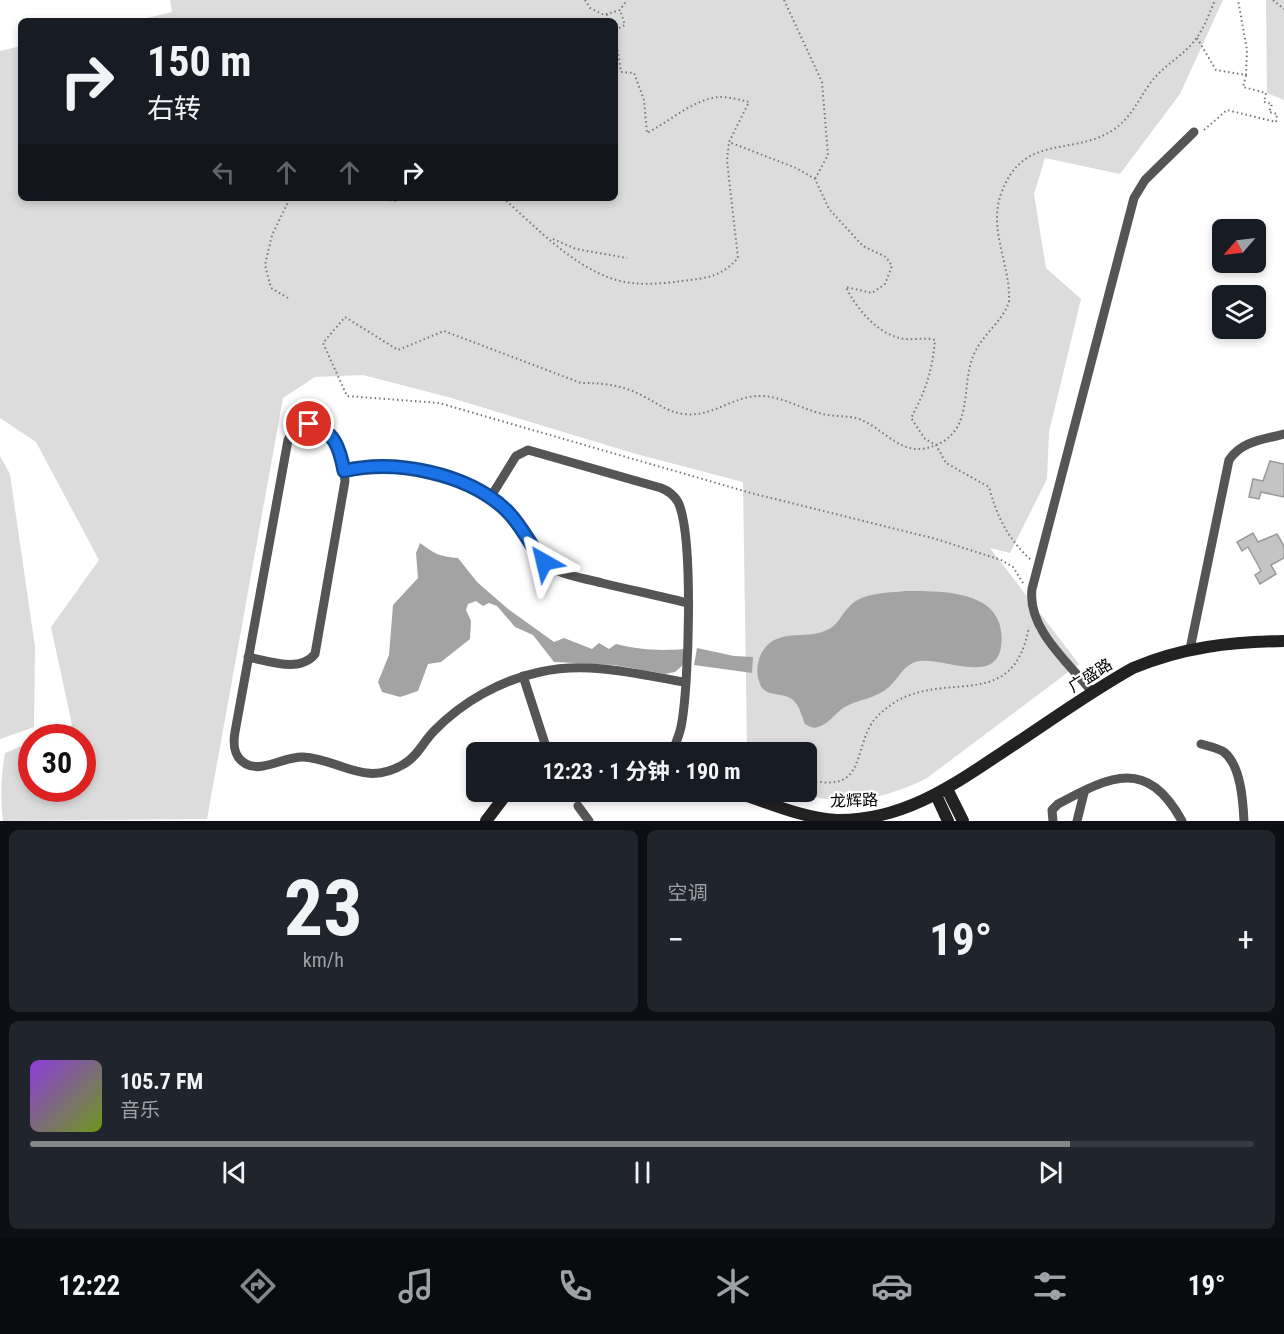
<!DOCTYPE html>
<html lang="zh">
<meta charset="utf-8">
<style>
body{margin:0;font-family:"Roboto Condensed","Noto Sans SC",sans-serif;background:#20242c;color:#f1f3f6;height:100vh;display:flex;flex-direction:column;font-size:22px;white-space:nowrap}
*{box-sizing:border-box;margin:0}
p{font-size:20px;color:#9ea1a6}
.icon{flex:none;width:33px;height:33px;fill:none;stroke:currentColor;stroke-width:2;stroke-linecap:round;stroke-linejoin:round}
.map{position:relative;height:821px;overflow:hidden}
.details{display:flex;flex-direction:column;gap:9px;padding:9px;background:#0d0f14;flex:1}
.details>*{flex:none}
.banner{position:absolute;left:18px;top:18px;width:600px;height:183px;border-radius:9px;box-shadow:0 3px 9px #0003;background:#171b24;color:#f1f3f6;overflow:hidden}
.needle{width:39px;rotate:242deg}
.tools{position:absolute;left:1212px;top:219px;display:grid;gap:12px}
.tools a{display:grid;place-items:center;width:54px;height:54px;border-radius:9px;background:#171b24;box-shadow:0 3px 9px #0003;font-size:30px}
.speed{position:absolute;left:18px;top:724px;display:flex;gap:12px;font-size:30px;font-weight:700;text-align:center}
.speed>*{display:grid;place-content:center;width:78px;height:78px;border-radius:50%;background:#171b24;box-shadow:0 3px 9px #0003;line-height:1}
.speed .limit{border:9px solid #d22;background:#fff;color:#111}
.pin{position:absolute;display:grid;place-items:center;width:51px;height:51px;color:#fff;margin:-26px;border:3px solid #fff;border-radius:50%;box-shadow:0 2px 6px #0007}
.me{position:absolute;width:66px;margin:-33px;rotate:323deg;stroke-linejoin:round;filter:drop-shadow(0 0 4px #0008)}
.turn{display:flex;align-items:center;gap:21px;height:126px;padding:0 30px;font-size:27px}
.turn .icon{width:78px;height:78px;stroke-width:2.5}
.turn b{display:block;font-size:42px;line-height:51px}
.lanes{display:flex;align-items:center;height:57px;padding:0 30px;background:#0003;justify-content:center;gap:30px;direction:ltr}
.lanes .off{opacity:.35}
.big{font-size:45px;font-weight:700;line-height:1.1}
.details .card{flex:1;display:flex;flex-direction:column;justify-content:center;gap:9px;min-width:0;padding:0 21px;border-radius:9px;background:#20242c}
.details .dial{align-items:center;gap:0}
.dial b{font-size:78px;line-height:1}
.song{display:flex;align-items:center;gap:18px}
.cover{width:72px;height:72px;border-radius:9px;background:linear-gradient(135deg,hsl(270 70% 55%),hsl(80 70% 35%))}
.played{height:6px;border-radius:3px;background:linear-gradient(90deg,#858687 85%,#363941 85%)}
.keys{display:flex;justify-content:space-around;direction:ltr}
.heat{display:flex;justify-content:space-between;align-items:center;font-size:33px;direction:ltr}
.details .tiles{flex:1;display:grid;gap:9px;grid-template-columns:1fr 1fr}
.card:last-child{grid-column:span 2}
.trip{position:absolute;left:466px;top:742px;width:351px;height:60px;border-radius:9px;background:#171b24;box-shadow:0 3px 9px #0003;font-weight:700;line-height:60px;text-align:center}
.tabs{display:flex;height:96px;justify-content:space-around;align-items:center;background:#090b0e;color:#9ea1a6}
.tabs .icon{width:42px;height:42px}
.tabs .on{color:#858687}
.tabs b{font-size:27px;color:#f1f3f6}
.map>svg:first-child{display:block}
</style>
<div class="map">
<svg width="1284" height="821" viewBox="0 0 1284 821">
<rect width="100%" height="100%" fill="#fff"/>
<g fill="#dcdcdc">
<path d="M170,0H1223L1180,94L1120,174L1045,158L1034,194L1046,268L1081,299L1049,432L1047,479L1010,553L990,548L1079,664L927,778C885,800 841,807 795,792H807V753H744L747,748L743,482L636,454L448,397L363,375L315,377L283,398L207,819L3,821C0,798 1,776 5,753L31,742L32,789H82V738H41L72,725L51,627L99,560L36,442L0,418V51L21,46V198H615V21H134L172,12Z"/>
<polygon points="1266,0 1284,0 1284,100 1267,93"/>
<polygon points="0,456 10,474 35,647 34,727 0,739"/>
</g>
<g fill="#a3a3a3">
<path d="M420,543C437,555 438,556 458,558L477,582L508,609L554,642L564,638L592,649L599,643L609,649L616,644C641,650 660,651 684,649L683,665L675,672L665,674L614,665L554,662L533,635L515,627L497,606L489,603L483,606L476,601L468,604L466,610L471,621L470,639L441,662L428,664L418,691L400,697L382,692L378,682L389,655L393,605L418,578L416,553Z"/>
<path d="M906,591C944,591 1009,590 1001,647C995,687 938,654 915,662C903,666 898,679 889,687C876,699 858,699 843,708C835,714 827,725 818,727C813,729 809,726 805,724C801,715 800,706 793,700C782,691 763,699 759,681C756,672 757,663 761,654C776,626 805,641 827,630C838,625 841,615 849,607C862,592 888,593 906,591Z"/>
<polygon points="697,648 734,656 753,657 752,673 694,665"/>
</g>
<g fill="#c4c4c4" stroke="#999" stroke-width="1.5">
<polygon points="1270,461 1284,464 1284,497 1261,492 1259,499 1249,497 1253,479 1263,481"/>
<polygon points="1253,533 1258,542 1277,534 1284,546 1284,558 1271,565 1276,574 1260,584 1255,575 1261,571 1258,565 1248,547 1242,551 1237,542"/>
</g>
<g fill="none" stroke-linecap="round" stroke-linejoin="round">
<g stroke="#777" stroke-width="2" stroke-dasharray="1.5 3" stroke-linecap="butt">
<polyline points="585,0 590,8 604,15 620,10 627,0"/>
<polyline points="784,0 822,82 828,155 815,179"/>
<polyline points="1273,0 1284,9"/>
<polyline points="607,14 608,21"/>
<polyline points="615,30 625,25 620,10"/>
<path d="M615,32L621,72L634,73L644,100L647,133C669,122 695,98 720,97C730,97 740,100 749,102L729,142L796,168L815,179L829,209L863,246L886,257L892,266L885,284L872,293L846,287C856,309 880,337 906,339C916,340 925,337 935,340C932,372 926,390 911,418L925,439L936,445L946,463L989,487C997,517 1008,539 1031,560"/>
<polyline points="1197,38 1216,70 1246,75 1247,50 1238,0"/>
<polyline points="1204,130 1227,110 1276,122 1277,114 1269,112 1272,104 1264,102 1266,93 1243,87 1246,75"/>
<polyline points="372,198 396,201 396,198"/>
<path d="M503,198C536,227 571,265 613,279C634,286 660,284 682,281C707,278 721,277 738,258L727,161L729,142"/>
<polyline points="553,239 576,249 627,258"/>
<polyline points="288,298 271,288 265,265 272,235 290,198"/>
<path d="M1023,583L1013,567L1001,560L936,539L751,493L439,403L347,396L323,343L345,317L398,350L444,331L581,383C603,383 623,385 643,396C657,403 667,412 684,414C708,417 726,402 749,397C777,392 797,408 823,414C834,417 847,415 859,419C886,429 902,460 936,445C975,429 960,385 974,354C983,334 1002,322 1009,302C1011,266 988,230 1001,194C1023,132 1072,157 1113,130C1131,118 1137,102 1149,85C1160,69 1176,60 1189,47C1202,34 1208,17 1215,0"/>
<path d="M807,779C861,794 854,759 869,728C875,716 885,709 895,702C949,670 1013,713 1029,627"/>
</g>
<g stroke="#555" stroke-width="9">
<path d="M344,471C396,459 480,476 514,519C529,537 535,559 558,571C571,577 588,579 602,583C631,590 659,596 687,603"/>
<path d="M490,498L516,456L528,450L661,488C669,491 674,495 678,502C694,535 689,689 681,727C679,736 675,745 672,753"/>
<path d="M1190,649L1229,460C1242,441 1262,440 1284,434"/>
<path d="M248,657C269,661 300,673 315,654L345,481C343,455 330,411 295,428L288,440L235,732C233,744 233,757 246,764C262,773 285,756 303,757C340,759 365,788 404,764C418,756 423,742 434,731C462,702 501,680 540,672C588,661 637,674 684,682"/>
<polyline points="523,676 548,753"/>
<path d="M1093,693C1069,663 1027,629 1032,589L1134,198L1145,180L1194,132"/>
<path d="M1201,744C1208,746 1218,748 1224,752C1241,766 1243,801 1244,821"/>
<polyline points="578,806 589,821"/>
<path d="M1053,821L1052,810L1058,804C1112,775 1147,758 1182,821"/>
<polyline points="1077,821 1084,793"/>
</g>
<g stroke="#222" stroke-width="12">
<polyline points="592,753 595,753"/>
<polyline points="947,789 963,821"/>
<path d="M736,792C769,803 802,818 837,820C902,821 952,786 1003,752C1046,724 1088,693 1133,668C1183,647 1230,642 1284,641"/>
<polyline points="936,795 948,821"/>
<polyline points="486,821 508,792"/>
</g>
</g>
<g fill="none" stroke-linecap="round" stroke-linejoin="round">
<g stroke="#114b97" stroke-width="15">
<path id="route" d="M309,424C334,429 340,449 344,471C395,459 467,473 506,510C522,525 530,546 544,562"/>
</g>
<use href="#route" stroke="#1a73e8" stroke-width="10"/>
</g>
<g text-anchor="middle" stroke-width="4.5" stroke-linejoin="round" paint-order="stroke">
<g font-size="16" fill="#000" stroke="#fff">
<text transform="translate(1090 675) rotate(-32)" y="6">广盛路</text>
<text transform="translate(854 800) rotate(-2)" y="6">龙辉路</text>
</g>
</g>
</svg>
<div class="tools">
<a><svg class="needle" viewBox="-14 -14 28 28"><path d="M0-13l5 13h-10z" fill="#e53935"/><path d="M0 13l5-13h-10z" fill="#9ea1a6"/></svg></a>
<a><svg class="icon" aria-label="layers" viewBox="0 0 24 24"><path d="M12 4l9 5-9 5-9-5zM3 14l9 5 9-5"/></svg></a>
</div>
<div class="speed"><div class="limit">30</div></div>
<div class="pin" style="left:309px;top:424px;background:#d93025"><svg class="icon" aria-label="arrive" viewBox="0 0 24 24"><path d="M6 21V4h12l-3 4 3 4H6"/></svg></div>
<svg class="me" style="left:544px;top:562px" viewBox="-20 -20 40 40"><path d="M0-17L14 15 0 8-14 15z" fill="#1a73e8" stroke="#fff" stroke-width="4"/></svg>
<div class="trip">12:23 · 1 分钟 · 190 m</div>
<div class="banner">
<div class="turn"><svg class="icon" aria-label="right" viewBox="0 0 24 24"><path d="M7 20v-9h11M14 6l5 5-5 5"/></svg><div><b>150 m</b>右转</div></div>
<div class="lanes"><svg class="icon off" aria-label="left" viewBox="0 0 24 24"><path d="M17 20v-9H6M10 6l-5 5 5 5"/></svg><svg class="icon off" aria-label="ahead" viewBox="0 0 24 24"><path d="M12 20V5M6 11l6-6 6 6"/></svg><svg class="icon off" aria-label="ahead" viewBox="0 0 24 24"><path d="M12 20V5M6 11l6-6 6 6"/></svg><svg class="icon" aria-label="right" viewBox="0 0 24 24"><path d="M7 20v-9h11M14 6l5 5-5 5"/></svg></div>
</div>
</div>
<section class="details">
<div class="tiles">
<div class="card dial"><b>23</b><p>km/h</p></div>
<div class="card"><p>空调</p>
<div class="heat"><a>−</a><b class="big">19°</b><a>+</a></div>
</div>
<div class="card">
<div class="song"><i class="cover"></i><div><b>105.7 FM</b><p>音乐</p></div></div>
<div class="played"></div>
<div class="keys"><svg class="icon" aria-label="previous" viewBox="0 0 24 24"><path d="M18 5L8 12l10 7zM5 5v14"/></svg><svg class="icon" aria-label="pause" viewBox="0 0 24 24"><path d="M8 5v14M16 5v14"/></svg><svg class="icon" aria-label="next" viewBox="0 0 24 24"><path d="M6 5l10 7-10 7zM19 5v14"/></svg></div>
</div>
</div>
</section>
<nav class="tabs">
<b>12:22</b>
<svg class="icon on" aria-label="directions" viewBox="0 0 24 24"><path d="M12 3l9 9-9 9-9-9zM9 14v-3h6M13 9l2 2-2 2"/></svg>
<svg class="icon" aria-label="music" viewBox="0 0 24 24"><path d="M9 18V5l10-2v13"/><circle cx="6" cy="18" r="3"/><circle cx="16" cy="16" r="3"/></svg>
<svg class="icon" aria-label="phone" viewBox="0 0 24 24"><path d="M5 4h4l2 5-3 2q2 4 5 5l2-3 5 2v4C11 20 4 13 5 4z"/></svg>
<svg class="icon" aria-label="climate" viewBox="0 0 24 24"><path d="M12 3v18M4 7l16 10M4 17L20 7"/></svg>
<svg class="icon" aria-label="car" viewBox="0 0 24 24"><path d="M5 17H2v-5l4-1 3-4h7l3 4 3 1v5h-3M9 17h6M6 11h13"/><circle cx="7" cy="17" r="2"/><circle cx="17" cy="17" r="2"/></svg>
<svg class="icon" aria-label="filters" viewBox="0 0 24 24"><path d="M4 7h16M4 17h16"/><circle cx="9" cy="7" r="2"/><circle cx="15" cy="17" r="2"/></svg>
<b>19°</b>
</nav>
